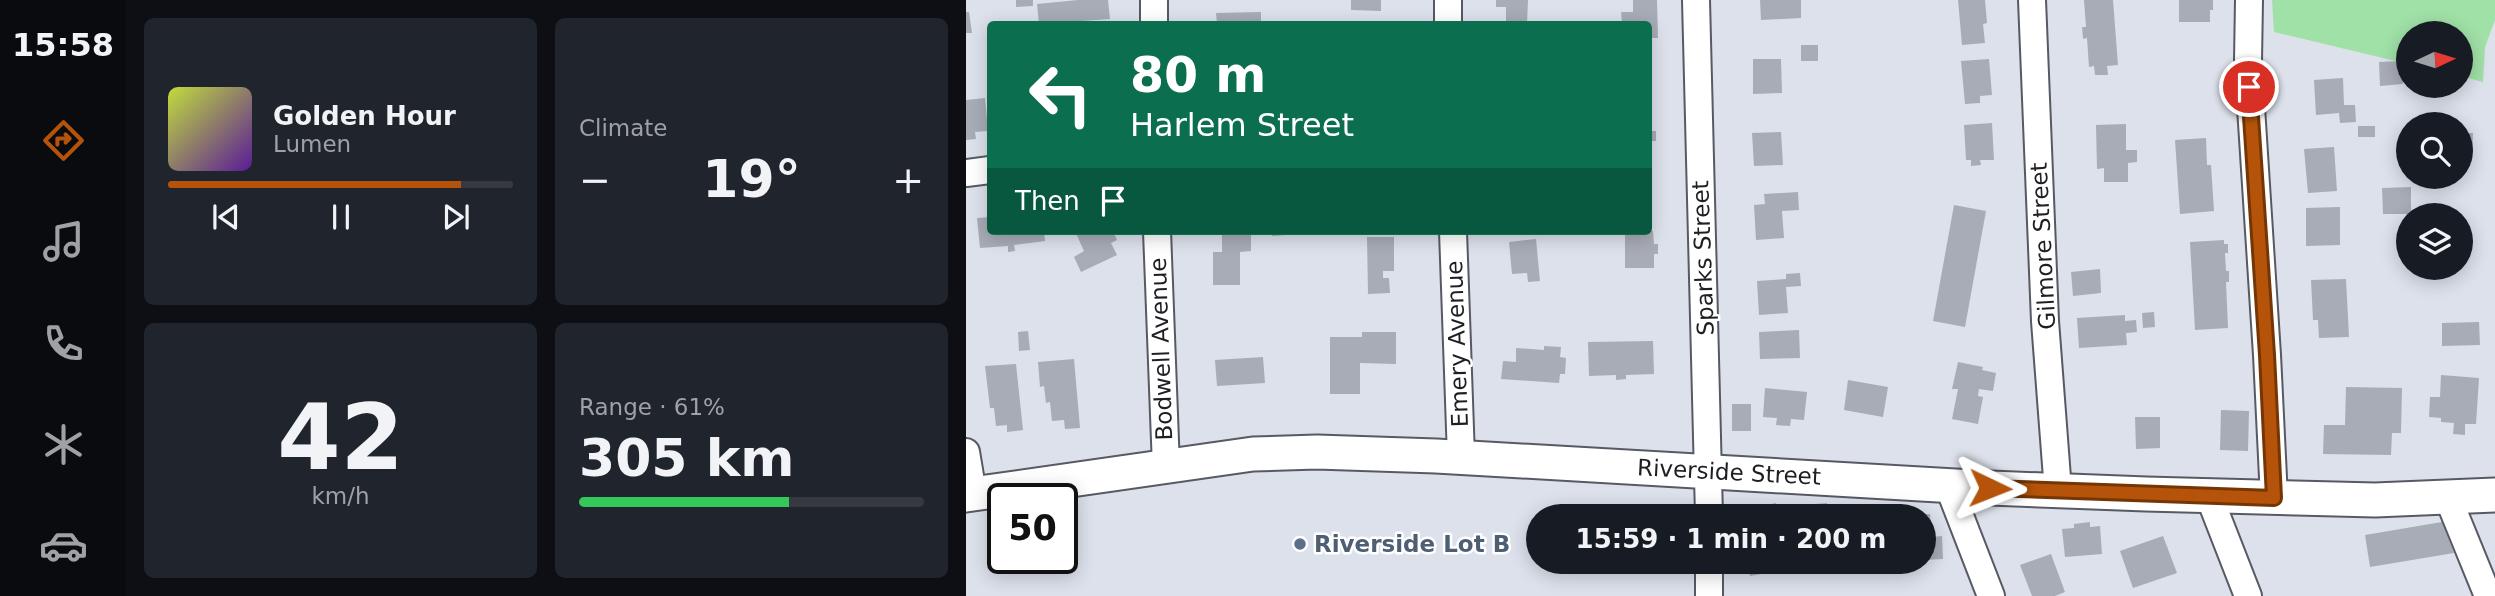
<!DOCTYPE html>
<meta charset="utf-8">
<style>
body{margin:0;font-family:"DejaVu Sans",sans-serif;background:#20242c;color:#f1f3f6;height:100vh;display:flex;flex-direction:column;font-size:26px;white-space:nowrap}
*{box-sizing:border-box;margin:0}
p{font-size:23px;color:#9ea1a6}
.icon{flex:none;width:38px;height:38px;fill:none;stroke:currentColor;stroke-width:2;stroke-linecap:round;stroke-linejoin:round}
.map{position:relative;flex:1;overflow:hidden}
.side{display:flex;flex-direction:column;gap:18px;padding:18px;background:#0d0f14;width:840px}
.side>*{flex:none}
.top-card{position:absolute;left:21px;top:21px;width:665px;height:214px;border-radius:7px;box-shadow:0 4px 18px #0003;background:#0b6e4f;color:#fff;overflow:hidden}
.needle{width:46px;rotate:86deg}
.buttons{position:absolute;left:1430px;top:21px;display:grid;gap:14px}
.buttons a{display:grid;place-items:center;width:77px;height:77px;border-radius:50%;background:#171b24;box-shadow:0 4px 18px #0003;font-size:35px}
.speed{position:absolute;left:21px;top:483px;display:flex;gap:14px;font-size:35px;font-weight:700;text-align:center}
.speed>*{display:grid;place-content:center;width:91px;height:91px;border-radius:50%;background:#171b24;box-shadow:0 4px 18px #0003;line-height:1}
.speed .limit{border:4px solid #111;border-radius:10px;background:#fff;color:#111}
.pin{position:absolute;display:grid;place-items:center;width:60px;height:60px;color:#fff;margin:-30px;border:4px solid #fff;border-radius:50%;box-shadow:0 2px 7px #0007}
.me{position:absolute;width:77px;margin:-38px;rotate:92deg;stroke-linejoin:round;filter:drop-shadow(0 0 5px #0008)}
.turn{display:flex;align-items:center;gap:24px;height:147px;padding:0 28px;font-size:32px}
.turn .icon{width:91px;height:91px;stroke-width:2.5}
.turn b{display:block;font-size:49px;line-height:60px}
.then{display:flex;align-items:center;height:66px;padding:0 28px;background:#0003;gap:14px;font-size:26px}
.big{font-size:52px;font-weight:700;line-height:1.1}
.side .tile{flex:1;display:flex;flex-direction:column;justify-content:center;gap:10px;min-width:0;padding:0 24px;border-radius:10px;background:#20242c}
.side .dial{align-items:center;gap:0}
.dial b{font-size:91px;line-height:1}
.song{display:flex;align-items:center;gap:21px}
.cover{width:84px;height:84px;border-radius:10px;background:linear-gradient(135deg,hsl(70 70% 55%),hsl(270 70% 35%))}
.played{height:7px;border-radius:4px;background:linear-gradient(90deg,#b45309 85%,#363941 85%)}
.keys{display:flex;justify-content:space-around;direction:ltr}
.heat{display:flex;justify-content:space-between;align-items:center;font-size:38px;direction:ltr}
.charge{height:10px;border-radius:5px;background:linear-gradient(90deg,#34c759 61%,#363941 0)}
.side .tiles{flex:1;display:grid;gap:18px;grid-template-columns:repeat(2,1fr)}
.trip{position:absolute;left:560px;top:504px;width:410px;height:70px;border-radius:35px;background:#171b24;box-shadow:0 4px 18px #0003;font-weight:700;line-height:70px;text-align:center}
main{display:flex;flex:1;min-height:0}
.menu{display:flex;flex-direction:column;width:126px;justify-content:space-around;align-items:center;background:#090b0e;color:#9ea1a6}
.menu .icon{width:49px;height:49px}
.menu .current{color:#b45309}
.menu b{font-size:32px;color:#f1f3f6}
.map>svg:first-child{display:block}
</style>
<main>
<nav class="menu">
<b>15:58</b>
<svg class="icon current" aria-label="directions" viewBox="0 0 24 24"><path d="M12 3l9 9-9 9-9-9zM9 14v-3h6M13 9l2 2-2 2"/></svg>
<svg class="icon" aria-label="music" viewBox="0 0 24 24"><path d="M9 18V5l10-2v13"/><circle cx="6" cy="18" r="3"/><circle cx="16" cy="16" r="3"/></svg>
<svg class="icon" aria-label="phone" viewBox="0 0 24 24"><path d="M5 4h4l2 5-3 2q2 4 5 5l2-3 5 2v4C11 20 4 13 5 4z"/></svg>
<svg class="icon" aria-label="climate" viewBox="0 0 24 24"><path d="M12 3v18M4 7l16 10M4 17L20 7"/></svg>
<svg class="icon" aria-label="car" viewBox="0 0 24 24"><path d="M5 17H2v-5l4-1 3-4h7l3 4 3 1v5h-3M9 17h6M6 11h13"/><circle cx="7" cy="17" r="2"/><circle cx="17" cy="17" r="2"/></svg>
</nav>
<section class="side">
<div class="tiles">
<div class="tile">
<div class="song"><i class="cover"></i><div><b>Golden Hour</b><p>Lumen</p></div></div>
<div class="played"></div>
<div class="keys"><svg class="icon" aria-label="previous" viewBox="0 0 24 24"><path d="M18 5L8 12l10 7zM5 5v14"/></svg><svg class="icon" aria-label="pause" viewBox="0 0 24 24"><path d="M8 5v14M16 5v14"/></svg><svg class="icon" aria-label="next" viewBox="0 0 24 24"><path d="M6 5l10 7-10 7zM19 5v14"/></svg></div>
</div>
<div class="tile"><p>Climate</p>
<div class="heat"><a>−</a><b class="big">19°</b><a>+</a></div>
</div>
<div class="tile dial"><b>42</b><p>km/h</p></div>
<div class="tile"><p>Range · 61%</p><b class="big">305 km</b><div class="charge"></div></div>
</div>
</section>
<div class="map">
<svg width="1529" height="596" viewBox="0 0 1529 596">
<rect width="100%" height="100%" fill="#dce1eb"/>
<polygon fill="#a0e1a7" points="1306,0 1529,0 1529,20 1519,47 1517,82 1495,76 1494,33 1442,33 1442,64 1308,32"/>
<g fill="#a8acb6">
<polygon points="50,0 67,0 67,6 50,7"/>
<polygon points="112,0 142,0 144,19 73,24 71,4"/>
<polygon points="385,0 415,0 415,11 385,10"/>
<polygon points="530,0 562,0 561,24 540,24 540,7 530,7"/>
<polygon points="667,0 691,0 692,38 682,38 682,24 656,24 655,12 667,12"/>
<polygon points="794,0 835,0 835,18 795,20"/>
<polygon points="992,0 1019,0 1021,23 1017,24 1019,43 996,45"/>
<polygon points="1118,0 1147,0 1152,65 1141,66 1142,75 1129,75 1128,66 1123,67 1121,38 1117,39 1116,27 1120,27"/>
<polygon points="1213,0 1247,0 1247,10 1244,10 1244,22 1213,22"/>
<polygon points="0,12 3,12 6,33 0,33"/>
<polygon points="295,12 295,24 251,24 250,13"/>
<rect x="835" y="45" width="17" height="16"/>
<polygon points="787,59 815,59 816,93 787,94"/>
<polygon points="1023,59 1026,95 1014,96 1014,103 999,104 995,61"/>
<polygon points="1435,61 1437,84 1414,86 1413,62"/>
<polygon points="1377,78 1378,105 1389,105 1390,122 1374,123 1373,113 1350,115 1348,80"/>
<polygon points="19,98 22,131 9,132 10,139 0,140 0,100"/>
<polygon points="682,118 685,118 685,131 690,131 690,141 682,141"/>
<polygon points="1026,123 1028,160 1014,160 1015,165 1005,166 1005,160 1000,160 998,125"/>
<polygon points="1160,124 1160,150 1171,150 1171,162 1162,163 1162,182 1138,182 1138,168 1131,169 1130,125"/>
<rect x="1392" y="126" width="17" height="11"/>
<polygon points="815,132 817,165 788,166 786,133"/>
<polygon points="1494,133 1507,133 1506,162 1494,162"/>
<polygon points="1240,138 1241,165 1245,165 1248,211 1214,214 1209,140"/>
<polygon points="1368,147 1371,191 1342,193 1338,149"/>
<polygon points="1445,187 1445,214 1417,214 1416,188"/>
<polygon points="832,192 833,210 816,211 818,238 790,240 788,205 799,204 798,194"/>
<polygon points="682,197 685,197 686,213 682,213"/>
<polygon points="988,205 1020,211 999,327 967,321"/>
<polygon points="1374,207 1374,245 1340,246 1340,208"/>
<polygon points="24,217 24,231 78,231 79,241 48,245 49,251 42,252 42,246 14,248 11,218"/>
<polygon points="109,231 140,231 141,233 147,231 151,240 145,243 151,255 115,272 108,257 118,251"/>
<polygon points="256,231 285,231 285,251 274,252 274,285 247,285 247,252 256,252"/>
<polygon points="306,231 320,231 320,235 306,236"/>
<polygon points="659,231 687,231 688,244 692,244 692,254 688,254 688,268 659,268"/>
<polygon points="401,237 428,237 428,271 417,271 417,278 423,278 424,293 402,294"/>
<polygon points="570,239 574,281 562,282 561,273 546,274 543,242"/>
<polygon points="1258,240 1258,244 1262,244 1262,253 1259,253 1260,271 1263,271 1263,282 1260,282 1262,328 1229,330 1224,242"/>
<polygon points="1134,269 1135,293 1107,296 1105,272"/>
<polygon points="834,273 835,286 820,287 822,313 793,315 791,281 820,279 820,274"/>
<polygon points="1380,279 1383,337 1353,338 1352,320 1347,320 1345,280"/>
<polygon points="1188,312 1189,327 1177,328 1176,313"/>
<polygon points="1159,315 1159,321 1170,320 1171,332 1160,333 1161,345 1113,348 1111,318"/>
<polygon points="1513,322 1514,345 1476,346 1476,323"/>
<polygon points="833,330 834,358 794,359 793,332"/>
<polygon points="62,331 64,350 53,351 52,332"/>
<polygon points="396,332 430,332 430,364 394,363 394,394 364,394 364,337 396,337"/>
<polygon points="687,341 688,374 660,375 660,379 650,380 650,375 623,376 622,342"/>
<polygon points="578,346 595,347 594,357 600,358 599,374 594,374 593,383 535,379 537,361 550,362 550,348 578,350"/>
<polygon points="297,357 299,383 251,386 249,360"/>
<polygon points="108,359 114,428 99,429 98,420 86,421 84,402 80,403 78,386 74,387 72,362"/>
<polygon points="992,362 1017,367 1016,370 1030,373 1027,391 1013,389 1012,396 1017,397 1012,424 986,419 992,389 986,389"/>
<polygon points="50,364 57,430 41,432 41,425 30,426 28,408 24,408 19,366"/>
<polygon points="1475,375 1513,378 1510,424 1499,424 1499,435 1487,434 1488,423 1475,422 1475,418 1463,417 1464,397 1474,397"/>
<polygon points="882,380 922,387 917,417 878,410"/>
<polygon points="1380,387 1436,388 1435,433 1426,433 1425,455 1357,454 1358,425 1379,425"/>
<polygon points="799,388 841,392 838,420 825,419 824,426 810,425 811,418 797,417"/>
<rect x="766" y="404" width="19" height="27"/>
<polygon points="1255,410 1283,411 1282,451 1254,450"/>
<polygon points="1169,417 1194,417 1194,448 1170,449"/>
<polygon points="810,503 812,516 782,516 780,509"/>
<polygon points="861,503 863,516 827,516 826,506"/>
<polygon points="957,514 964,514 966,537 976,536 977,559 957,560"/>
<polygon points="1124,522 1124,527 1134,526 1136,554 1099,557 1096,529 1108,528 1108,524"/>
<polygon points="1476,522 1488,553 1404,567 1399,535"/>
<polygon points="1197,536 1211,573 1167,588 1154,551"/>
<polygon points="1085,554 1099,592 1089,596 1066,596 1054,565"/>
<polygon points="781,562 821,562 822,569 784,576"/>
<polygon points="837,562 867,562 867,565 838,568"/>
<polygon points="889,562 921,562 921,565 890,566"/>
</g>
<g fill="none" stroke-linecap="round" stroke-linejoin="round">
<g stroke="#575a63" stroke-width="30">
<g id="minor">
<polyline points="188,0 188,24"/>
<polyline points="730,0 743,516"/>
<polyline points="1066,0 1079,321 1092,491"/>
<polyline points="1283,0 1282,61 1301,355 1308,498"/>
<polyline points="482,24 482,0"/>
<polyline points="0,173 24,170"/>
<polyline points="191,231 200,467"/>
<polyline points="487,231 495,457"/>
<polyline points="0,452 7,494"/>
<polyline points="982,485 1025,596"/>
<polyline points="1243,496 1282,596"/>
<polyline points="1482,498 1522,596"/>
<polyline points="743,562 743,596"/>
</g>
</g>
<g stroke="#575a63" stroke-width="37">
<polyline id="major" points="0,495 287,454 351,452 470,456 1024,488 1180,494 1409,500 1529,495"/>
</g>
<use href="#minor" stroke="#fff" stroke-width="26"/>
<use href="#major" stroke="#fff" stroke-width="33"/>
</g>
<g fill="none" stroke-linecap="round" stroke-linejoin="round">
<g stroke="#753606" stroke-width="18">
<polyline id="route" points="1024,488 1308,498 1301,355 1283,87"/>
</g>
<use href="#route" stroke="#b45309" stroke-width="12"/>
</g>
<circle fill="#5c6f8a" stroke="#fff" stroke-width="2.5" cx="334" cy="544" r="7"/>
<g text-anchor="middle" stroke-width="5" stroke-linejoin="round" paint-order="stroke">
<g font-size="23" fill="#1e1f23" stroke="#fff">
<text transform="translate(1077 246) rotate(-93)" y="8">Gilmore Street</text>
<text transform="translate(737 258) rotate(-92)" y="8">Sparks Street</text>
<text transform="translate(491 344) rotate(-92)" y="8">Emery Avenue</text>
<text transform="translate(195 349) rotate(-92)" y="8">Bodwell Avenue</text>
<text transform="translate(763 472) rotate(3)" y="8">Riverside Street</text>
</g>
<g font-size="23" font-weight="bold" fill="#4e5e75" stroke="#fff" text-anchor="start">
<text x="348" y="552">Riverside Lot B</text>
</g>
</g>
</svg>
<div class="buttons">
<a><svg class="needle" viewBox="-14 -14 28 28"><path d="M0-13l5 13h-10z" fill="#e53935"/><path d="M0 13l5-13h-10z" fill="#9ea1a6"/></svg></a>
<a><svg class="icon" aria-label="search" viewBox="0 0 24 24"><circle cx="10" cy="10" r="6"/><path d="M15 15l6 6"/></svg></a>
<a><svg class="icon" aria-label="layers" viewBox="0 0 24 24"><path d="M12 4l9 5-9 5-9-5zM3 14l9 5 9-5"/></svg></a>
</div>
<div class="speed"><div class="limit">50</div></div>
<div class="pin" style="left:1283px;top:87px;background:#d93025"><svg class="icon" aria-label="arrive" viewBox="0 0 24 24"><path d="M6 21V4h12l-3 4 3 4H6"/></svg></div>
<svg class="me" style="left:1024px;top:488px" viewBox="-20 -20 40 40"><path d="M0-17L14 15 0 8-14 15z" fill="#b45309" stroke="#fff" stroke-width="4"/></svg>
<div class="trip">15:59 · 1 min · 200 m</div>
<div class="top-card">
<div class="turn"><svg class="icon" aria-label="left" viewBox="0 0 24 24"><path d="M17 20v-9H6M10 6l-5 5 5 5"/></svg><div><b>80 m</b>Harlem Street</div></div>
<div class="then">Then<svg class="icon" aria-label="arrive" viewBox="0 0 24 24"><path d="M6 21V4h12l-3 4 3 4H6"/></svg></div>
</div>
</div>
</main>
